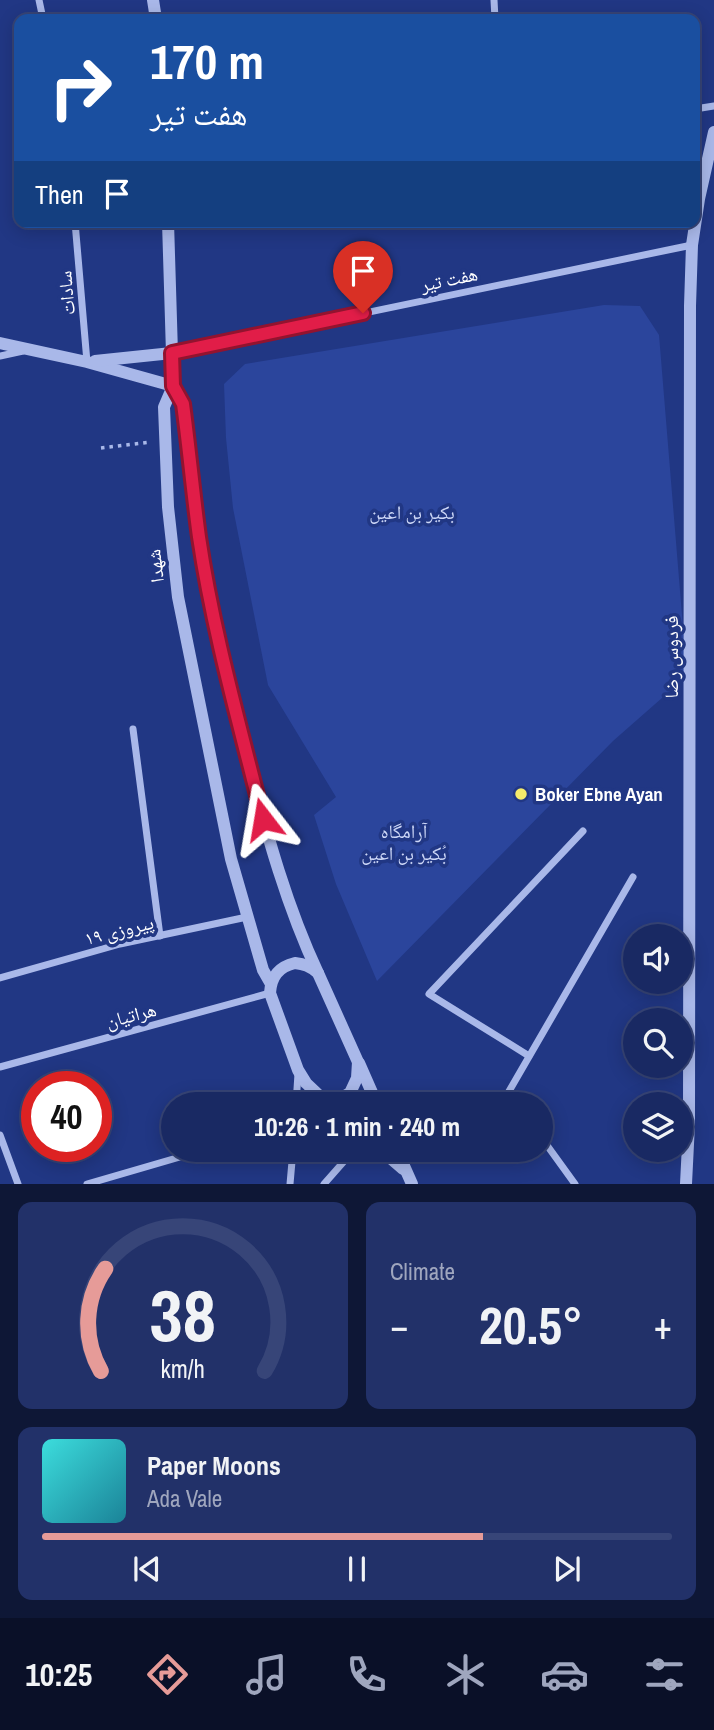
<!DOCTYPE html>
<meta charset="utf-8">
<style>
body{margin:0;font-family:"Archivo Narrow","Noto Naskh Arabic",sans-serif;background:#223169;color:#f1f3f6;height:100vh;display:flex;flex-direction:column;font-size:26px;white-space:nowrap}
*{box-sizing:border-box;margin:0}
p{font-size:23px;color:#9fa6be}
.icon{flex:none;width:38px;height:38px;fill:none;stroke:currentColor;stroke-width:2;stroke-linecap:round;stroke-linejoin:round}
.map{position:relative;height:1184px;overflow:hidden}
.details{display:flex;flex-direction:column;gap:18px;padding:18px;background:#0e1736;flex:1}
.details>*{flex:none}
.hud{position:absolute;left:14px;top:14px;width:686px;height:214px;border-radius:14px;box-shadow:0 4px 18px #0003,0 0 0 2px #374578;background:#1a4fa0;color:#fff;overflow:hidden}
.buttons{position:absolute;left:623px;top:924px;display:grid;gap:14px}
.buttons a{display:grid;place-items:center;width:70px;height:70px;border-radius:50%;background:#192963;box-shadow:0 4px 18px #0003,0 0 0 2px #374578;font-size:35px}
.speed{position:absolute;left:21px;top:1071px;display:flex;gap:14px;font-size:35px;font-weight:700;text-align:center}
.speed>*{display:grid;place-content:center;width:91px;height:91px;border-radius:50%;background:#192963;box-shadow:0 4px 18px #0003,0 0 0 2px #374578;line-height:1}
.speed .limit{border:10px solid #d22;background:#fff;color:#111}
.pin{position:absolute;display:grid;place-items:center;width:60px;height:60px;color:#fff;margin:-72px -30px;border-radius:50% 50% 50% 0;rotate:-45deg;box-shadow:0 0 7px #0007}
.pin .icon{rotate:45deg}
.me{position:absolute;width:77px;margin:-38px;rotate:346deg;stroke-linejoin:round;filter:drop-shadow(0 0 5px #0008)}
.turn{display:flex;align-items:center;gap:24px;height:147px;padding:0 21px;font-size:32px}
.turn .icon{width:91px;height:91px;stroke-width:2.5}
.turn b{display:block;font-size:49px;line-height:60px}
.then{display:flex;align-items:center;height:66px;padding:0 21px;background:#0003;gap:14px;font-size:26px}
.big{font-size:52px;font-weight:800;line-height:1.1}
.details .widget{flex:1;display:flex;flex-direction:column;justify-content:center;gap:10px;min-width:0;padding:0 24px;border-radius:14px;background:#223169}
.details .dial{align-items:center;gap:0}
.dial svg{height:182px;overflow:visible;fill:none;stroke:#374578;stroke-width:7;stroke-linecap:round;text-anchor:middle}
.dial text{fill:#f1f3f6;stroke:none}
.song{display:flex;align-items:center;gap:21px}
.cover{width:84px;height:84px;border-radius:10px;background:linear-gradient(135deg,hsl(180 70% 55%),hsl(190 70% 35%))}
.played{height:7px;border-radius:4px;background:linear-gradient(90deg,#e69b98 70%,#374578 70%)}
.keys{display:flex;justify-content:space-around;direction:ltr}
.heat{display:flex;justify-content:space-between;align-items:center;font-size:38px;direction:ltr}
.details .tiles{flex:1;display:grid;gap:18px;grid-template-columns:1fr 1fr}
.widget:last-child{grid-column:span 2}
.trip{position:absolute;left:161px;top:1092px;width:392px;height:70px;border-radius:35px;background:#192963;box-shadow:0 4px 18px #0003,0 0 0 2px #374578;font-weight:800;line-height:70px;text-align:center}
.menu{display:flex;height:112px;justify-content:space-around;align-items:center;background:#0a1028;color:#9fa6be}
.menu .icon{width:49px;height:49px}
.menu .selected{color:#e69b98}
.menu b{font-size:32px;color:#f1f3f6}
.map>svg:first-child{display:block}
</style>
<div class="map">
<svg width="714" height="1184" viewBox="0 0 714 1184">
<rect width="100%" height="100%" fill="#213784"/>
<polygon fill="#2b459c" points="604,305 640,306 659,335 687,676 613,741 377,981 336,884 314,815 336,797 268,685 233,508 226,438 224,384 245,364"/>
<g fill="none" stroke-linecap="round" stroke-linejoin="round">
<polyline stroke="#a9b8e9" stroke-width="3.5" stroke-dasharray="3.5 5" stroke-linecap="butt" points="101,448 151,442"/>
<g stroke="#a9b8e9" stroke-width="7">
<polyline points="39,0 43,19"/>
<polyline points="494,0 495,19"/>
<polyline points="695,109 714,106"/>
<polyline points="75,222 87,362"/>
<polyline points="172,353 692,245"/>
<polyline points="0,356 23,351"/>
<polyline points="133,729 160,936"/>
<polyline points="0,978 120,944 247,917"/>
<polyline points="529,1056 429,994 583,831"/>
<polyline points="0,1067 270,993"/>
<polyline points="508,1093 516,1104"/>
<polyline points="296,1104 298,1074"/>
<polyline points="484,1104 508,1093 633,877"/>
<polyline points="0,1135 18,1184"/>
<polyline points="541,1137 575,1184"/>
<polyline points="87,1184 204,1150"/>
<polyline points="290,1184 293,1150"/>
<polyline points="324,1184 354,1150"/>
</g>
<g stroke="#a9b8e9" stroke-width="12">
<polyline points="153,0 156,19"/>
<path d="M168,222L173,386L183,404C188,448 193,492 199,536C211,613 230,690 249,765C267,835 287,907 318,973"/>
<polyline points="0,343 87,362 173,386"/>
<polyline points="95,361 172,353"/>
<polyline points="173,386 164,407 168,507 178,597 231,859 263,970 271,984"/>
<path d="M295,963C304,964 310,966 318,973L358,1062L357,1078L350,1093L338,1100L325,1101L306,1083L298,1070L270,993C271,977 278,967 295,963Z"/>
<polyline points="359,1063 377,1104"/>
<polyline points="381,1150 403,1169"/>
<polyline points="397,1150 412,1184"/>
<polyline points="686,1184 689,1124 690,306 692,245 699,199 714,132"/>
</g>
</g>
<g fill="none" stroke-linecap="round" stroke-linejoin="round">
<g stroke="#92132f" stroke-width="18">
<path id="route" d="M263,819C240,726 213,632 199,537C193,493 189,448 183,404L173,386L172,353L363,313"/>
</g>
<use href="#route" stroke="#e11d48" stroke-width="12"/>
</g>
<circle fill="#f5eb6b" stroke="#213784" stroke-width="2.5" cx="521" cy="794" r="7"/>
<g text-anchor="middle" stroke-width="7" stroke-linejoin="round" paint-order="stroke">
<g font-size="19" fill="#fff" stroke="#213784">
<text transform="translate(449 279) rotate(-12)" y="7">هفت تیر</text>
<text transform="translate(66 293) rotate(-95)" y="7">سادات</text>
<text transform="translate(155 566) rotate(-97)" y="7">شهدا</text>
<text transform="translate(671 657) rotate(-90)" y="7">فردوس رضا</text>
<text transform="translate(119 930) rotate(-14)" y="7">پیروزی ۱۹</text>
<text transform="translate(131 1015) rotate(-15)" y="7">هراتیان</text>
</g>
<g font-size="19" fill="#cdd7f7" stroke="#213784">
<text x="412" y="519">بکیر بن اعین</text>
<text x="404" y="838">آرامگاه<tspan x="404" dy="22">بُکیر بن اعین</tspan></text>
</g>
<g font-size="19" font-weight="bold" fill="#fff" stroke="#213784" text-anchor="start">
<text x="535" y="801">Boker Ebne Ayan</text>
</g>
</g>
</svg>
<div class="buttons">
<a><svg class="icon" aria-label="sound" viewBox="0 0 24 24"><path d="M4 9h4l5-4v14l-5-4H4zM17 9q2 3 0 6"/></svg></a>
<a><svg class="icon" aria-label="search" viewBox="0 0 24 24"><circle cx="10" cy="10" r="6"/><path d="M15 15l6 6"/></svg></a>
<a><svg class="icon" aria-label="layers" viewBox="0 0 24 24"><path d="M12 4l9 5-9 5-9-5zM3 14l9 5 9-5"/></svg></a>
</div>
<div class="speed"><div class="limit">40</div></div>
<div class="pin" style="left:363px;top:313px;background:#d93025"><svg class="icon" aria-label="arrive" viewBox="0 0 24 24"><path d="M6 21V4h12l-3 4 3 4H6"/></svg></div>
<svg class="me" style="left:263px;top:819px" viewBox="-20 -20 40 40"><path d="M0-17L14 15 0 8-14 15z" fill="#e11d48" stroke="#fff" stroke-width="4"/></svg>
<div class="trip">10:26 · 1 min · 240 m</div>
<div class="hud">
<div class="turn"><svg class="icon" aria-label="right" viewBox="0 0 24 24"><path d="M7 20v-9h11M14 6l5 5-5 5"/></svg><div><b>170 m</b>هفت تیر</div></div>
<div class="then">Then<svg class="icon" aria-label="arrive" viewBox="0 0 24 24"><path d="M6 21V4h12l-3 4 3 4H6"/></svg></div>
</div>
</div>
<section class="details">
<div class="tiles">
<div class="widget dial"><svg viewBox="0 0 100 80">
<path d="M14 69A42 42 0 1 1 86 69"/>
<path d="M14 69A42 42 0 0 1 16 24" stroke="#e69b98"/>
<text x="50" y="56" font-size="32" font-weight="700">38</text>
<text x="50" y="72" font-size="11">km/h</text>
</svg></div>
<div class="widget"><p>Climate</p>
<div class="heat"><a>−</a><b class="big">20.5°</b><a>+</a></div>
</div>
<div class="widget">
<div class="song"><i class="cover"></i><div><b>Paper Moons</b><p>Ada Vale</p></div></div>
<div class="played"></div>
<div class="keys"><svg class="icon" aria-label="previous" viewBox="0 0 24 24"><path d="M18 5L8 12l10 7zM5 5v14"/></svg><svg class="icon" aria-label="pause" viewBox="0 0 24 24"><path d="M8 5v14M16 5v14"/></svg><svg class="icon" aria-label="next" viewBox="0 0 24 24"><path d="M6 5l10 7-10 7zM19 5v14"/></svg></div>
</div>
</div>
</section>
<nav class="menu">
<b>10:25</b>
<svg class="icon selected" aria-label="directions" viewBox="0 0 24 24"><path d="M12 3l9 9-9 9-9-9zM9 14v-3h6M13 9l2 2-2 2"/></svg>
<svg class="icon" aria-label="music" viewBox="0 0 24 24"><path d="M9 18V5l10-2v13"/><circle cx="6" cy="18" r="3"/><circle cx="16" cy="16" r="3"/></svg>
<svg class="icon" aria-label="phone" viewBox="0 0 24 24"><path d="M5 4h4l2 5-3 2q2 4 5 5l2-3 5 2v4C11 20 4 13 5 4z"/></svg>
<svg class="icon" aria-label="climate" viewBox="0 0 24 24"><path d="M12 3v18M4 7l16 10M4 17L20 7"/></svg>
<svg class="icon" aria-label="car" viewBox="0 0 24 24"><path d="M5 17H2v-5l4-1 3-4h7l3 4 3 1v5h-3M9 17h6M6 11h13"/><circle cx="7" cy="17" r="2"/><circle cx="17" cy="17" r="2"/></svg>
<svg class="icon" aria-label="filters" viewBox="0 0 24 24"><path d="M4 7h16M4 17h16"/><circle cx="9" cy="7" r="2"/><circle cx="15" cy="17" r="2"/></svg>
</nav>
